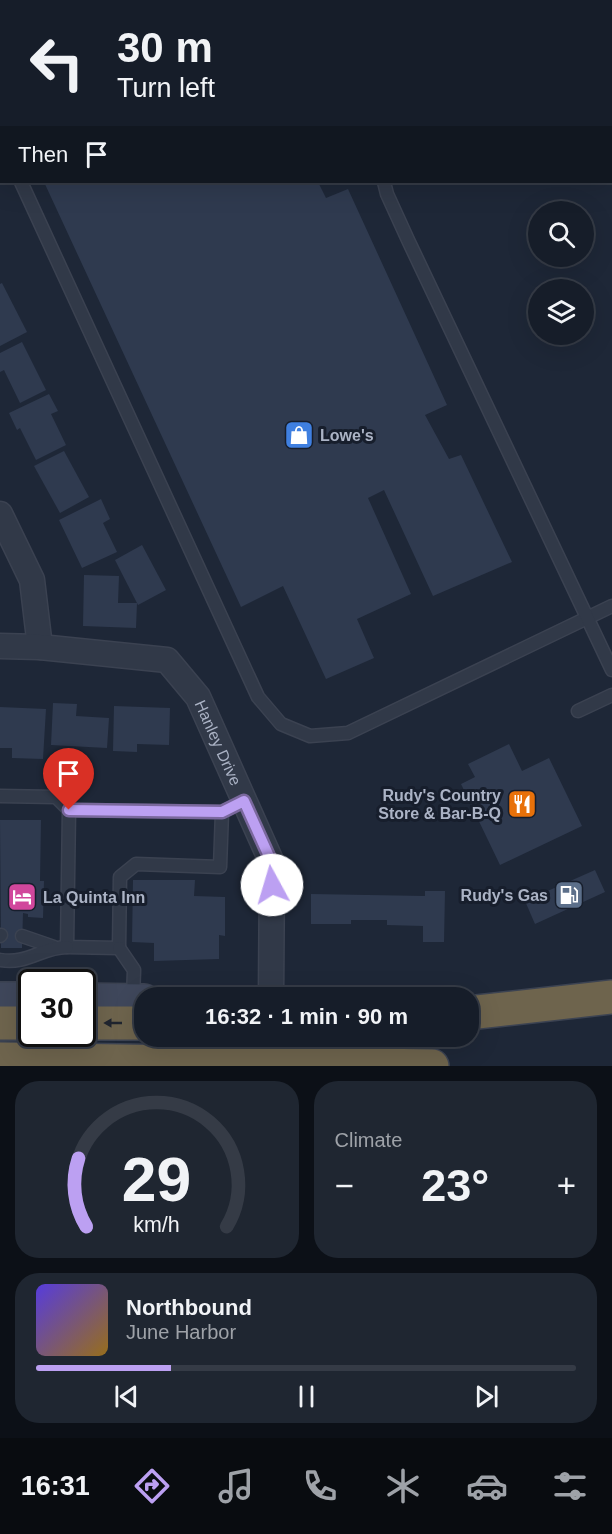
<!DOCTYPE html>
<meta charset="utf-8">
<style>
body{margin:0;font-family:Arial,sans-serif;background:#1f2631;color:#f1f3f6;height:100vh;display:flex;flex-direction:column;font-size:22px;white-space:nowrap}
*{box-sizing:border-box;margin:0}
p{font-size:20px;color:#9ea2a8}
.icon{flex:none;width:33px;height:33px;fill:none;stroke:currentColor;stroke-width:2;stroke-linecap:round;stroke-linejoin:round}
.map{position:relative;height:1066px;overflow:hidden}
.panel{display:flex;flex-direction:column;gap:15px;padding:15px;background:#0c1017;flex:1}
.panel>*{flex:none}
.guide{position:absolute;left:0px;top:0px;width:612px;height:183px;box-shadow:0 6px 24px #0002,0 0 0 2px #353b46;background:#161d29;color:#f1f3f6;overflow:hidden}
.fabs{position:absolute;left:528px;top:201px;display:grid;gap:12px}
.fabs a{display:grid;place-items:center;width:66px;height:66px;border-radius:50%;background:#161d29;box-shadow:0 6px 24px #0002,0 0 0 2px #353b46;font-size:30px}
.speed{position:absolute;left:18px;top:969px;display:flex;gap:12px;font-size:30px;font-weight:700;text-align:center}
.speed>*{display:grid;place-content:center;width:78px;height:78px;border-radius:50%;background:#161d29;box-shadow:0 6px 24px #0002,0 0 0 2px #353b46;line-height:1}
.speed .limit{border:3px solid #111;border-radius:9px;background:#fff;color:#111}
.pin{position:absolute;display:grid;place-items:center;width:51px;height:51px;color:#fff;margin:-62px -26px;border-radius:50% 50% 50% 0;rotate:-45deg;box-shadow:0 0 6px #0007}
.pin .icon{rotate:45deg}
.me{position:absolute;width:66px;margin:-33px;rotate:354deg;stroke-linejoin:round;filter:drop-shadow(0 0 4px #0008)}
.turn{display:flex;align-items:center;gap:21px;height:126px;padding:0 18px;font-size:27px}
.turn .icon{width:78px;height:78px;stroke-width:2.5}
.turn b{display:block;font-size:42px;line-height:51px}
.then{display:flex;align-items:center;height:57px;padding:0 18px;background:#0003;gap:12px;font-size:22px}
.big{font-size:45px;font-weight:800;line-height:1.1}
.panel .widget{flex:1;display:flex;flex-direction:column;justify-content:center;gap:9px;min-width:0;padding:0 21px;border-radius:24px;background:#1f2631}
.panel .dial{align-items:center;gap:0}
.dial svg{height:156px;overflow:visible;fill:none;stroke:#353b46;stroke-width:7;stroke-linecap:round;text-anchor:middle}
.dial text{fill:#f1f3f6;stroke:none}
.song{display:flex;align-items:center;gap:18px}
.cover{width:72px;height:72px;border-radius:9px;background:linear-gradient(135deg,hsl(250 70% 55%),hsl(40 70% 35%))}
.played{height:6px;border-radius:3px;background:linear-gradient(90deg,#bca0f2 25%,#353b46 25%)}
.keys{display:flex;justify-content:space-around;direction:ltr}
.heat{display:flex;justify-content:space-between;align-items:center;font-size:33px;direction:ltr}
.panel .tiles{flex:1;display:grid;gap:15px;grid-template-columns:1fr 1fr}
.widget:last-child{grid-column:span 2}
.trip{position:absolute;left:134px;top:987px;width:345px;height:60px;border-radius:24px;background:#161d29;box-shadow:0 6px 24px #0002,0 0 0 2px #353b46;font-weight:800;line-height:60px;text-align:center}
.menu{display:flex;height:96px;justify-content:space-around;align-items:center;background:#090c10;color:#9ea2a8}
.menu .icon{width:42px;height:42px}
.menu .selected{color:#bca0f2}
.menu b{font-size:27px;color:#f1f3f6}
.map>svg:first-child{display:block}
</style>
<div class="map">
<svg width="612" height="1066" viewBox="0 0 612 1066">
<rect width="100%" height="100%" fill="#1e2737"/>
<g fill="#2f3a4f">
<polygon points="44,182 318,182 326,198 348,189 447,405 425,415 449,459 461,455 512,562 433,596 384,490 368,498 411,594 357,619 374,658 326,679 283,586 241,607"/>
<polygon points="2,283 27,332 0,346 0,284"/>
<polygon points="22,342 46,390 20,403 4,370 0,372 0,353"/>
<polygon points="49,394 58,411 51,414 66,445 36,460 20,428 17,430 9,413"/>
<polygon points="64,451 89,497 60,513 34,466"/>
<polygon points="101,499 110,519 103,523 117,552 82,568 59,520"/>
<polygon points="142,545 166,590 138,605 115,560"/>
<polygon points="84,575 119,576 118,603 137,603 136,628 83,626"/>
<polygon points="53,703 77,704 76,716 109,718 107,748 51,745"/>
<polygon points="114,706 170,708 169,745 137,744 137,752 113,751"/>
<polygon points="0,707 46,709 43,759 12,758 12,748 0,748"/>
<polygon points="509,744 522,771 549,758 582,826 500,865 461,784 475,777 468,764"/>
<polygon points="0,820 41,820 40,881 44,881 43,918 28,917 28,914 23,913 22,948 1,948"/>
<polygon points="595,870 605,892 535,924 525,901"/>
<polygon points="133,880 195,880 194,896 225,897 225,936 219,935 219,959 154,961 154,943 132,942"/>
<polygon points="425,891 445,891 444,942 423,942 423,926 387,925 387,920 351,920 351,924 311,924 311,894 425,896"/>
</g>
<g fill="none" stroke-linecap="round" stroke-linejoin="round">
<g stroke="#3b4251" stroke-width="15">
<g id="lane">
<polyline points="312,0 313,2"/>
<polyline points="548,0 550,2"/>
<polyline points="378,2 381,0"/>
<polyline points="610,127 612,130"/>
<polyline points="0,152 2,154"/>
<polyline points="21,182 258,697 281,724 310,736 348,733 612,606"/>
<polyline points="384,182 387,194 408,240 612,670"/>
<polyline points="578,711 612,695"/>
<polyline points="0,796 56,797 69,810"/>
<polyline points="222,812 220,867 136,864 120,877 119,948 67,947 69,810 222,812 244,801"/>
<polyline points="0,936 1,935"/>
<polyline points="22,936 54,947"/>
<polyline points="119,948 134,970 133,999"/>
<path d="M0,960C27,965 42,947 67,947"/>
</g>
</g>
<g stroke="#3b4251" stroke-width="27">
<g id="street">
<polyline points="0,514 32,580 40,647"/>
<path id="s1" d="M0,646L40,647L167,660L198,697L272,863L271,998"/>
</g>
</g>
<g stroke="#3b4251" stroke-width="36">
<g id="secondary">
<polyline points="0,999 32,999"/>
<polyline points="82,1000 144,1001"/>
</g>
</g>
<g stroke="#3c4352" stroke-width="36">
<g id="highway">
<polyline points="468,1013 612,997"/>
<polyline points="0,1023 32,1023"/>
<polyline points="82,1023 144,1023"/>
<polyline points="0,1059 432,1066"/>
</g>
</g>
<use href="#lane" stroke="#313948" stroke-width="12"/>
<use href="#street" stroke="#313948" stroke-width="24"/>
<use href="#secondary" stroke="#3f475b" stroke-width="33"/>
<use href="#highway" stroke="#6e644d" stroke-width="33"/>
</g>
<defs><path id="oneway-solid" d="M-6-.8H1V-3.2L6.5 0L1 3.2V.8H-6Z" transform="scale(1.5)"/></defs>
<use fill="#20252f" href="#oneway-solid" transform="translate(113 1023) rotate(-180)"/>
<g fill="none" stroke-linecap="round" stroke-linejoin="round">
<g stroke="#7a689d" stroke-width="15">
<polyline id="route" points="69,810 222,812 244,801 272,863 272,885"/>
</g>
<use href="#route" stroke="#bca0f2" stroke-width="10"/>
</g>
<defs>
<g id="shop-square" transform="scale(1.5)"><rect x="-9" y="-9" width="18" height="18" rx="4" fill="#3f7fe0" stroke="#171e2c"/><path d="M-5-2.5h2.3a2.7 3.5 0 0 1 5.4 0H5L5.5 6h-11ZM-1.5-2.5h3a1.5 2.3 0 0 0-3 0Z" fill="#fff"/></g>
<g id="restaurant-square" transform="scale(1.5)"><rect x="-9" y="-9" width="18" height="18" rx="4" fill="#e8710a" stroke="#171e2c"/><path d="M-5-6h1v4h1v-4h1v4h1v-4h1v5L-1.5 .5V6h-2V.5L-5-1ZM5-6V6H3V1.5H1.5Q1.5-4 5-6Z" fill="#fff"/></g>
<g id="fuel-square" transform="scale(1.5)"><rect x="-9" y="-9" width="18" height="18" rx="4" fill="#5c6f8a" stroke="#171e2c"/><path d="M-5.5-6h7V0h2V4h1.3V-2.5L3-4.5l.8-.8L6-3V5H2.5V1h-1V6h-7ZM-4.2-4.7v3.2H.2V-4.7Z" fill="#fff"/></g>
<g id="hotel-square" transform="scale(1.5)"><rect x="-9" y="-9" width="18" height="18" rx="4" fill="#d1479c" stroke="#171e2c"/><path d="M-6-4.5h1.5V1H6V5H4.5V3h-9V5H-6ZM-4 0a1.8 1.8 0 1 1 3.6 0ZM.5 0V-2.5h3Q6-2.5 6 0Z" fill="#fff"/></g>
</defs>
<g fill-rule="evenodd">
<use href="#shop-square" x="299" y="435"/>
<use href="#restaurant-square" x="522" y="804"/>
<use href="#fuel-square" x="569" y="895"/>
<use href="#hotel-square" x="22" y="897"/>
</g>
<g text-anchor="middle" stroke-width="6" stroke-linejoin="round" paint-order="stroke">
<g font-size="16" font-weight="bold" fill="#abb3c5" stroke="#171e2c" text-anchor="start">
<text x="320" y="441">Lowe's</text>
<text x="501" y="801" text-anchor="end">Rudy's Country<tspan x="501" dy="18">Store &amp; Bar-B-Q</tspan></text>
<text x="548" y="901" text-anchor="end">Rudy's Gas</text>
<text x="43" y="903">La Quinta Inn</text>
</g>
<g font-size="16" fill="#abb3c5" stroke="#171e2c">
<text dy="6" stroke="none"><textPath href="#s1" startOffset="266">Hanley Drive</textPath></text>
</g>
</g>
</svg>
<div class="fabs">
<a><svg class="icon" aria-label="search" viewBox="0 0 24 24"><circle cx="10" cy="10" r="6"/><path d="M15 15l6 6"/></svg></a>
<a><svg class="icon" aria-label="layers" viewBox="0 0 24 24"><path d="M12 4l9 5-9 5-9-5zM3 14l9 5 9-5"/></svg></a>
</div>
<div class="speed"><div class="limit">30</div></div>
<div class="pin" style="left:69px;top:810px;background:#d93025"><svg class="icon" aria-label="arrive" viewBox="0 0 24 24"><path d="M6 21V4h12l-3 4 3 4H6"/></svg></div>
<svg class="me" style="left:272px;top:885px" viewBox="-20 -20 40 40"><circle r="19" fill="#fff"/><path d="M0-13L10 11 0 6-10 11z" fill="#bca0f2"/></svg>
<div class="trip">16:32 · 1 min · 90 m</div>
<div class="guide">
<div class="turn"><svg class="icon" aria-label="left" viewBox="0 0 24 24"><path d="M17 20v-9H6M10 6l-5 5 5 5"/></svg><div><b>30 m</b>Turn left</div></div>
<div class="then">Then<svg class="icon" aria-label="arrive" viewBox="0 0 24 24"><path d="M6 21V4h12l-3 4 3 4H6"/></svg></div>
</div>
</div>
<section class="panel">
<div class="tiles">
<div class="widget dial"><svg viewBox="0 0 100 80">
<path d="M14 69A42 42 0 1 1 86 69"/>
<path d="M14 69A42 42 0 0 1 10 34" stroke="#bca0f2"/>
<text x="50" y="56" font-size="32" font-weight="700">29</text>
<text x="50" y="72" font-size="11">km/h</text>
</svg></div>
<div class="widget"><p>Climate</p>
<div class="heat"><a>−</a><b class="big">23°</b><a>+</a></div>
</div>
<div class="widget">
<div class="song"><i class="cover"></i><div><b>Northbound</b><p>June Harbor</p></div></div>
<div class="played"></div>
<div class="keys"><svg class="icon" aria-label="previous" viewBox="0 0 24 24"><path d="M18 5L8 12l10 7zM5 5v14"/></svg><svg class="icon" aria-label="pause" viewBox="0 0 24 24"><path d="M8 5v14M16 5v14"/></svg><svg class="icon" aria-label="next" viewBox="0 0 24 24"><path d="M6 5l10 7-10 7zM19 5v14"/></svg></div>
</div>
</div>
</section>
<nav class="menu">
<b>16:31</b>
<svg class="icon selected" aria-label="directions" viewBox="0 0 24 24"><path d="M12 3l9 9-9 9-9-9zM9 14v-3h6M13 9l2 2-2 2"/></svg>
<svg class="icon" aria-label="music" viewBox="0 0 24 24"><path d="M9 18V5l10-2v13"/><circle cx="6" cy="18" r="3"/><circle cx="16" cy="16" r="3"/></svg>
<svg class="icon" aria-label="phone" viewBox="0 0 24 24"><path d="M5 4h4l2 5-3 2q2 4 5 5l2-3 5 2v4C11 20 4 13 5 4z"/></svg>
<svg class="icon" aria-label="climate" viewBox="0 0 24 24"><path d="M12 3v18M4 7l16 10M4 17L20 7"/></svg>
<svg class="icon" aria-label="car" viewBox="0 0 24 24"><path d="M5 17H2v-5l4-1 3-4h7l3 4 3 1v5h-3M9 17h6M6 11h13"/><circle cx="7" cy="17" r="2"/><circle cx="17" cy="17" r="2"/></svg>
<svg class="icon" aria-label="filters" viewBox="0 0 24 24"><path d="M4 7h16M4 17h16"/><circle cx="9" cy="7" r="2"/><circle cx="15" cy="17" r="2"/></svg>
</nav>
